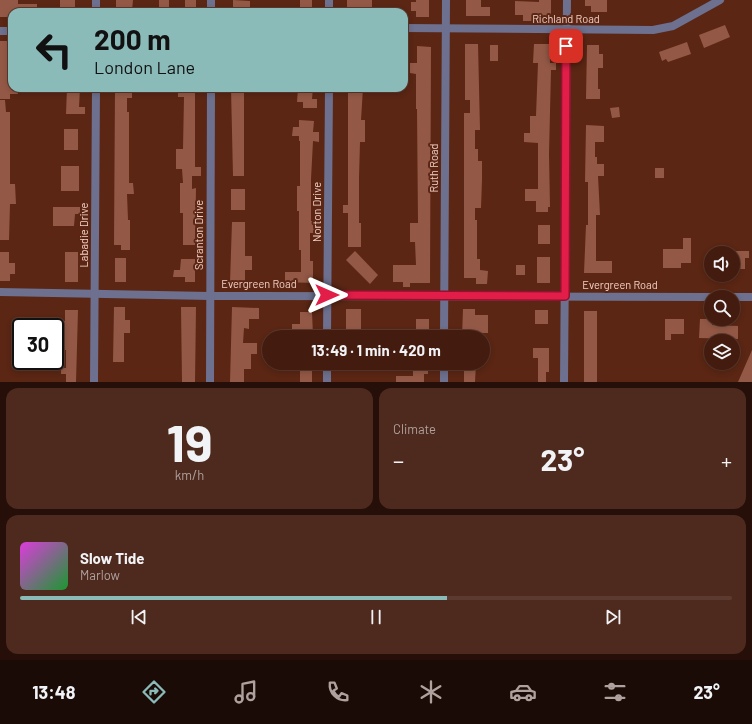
<!DOCTYPE html>
<meta charset="utf-8">
<style>
body{margin:0;font-family:Barlow,sans-serif;background:#4e291d;color:#f1f3f6;height:100vh;display:flex;flex-direction:column;font-size:15px;white-space:nowrap}
*{box-sizing:border-box;margin:0}
p{font-size:13px;color:#afa19e}
.icon{flex:none;width:22px;height:22px;fill:none;stroke:currentColor;stroke-width:2;stroke-linecap:round;stroke-linejoin:round}
.map{position:relative;height:382px;overflow:hidden}
.sheet{display:flex;flex-direction:column;gap:6px;padding:6px;background:#250f08;flex:1}
.sheet>*{flex:none}
.top-card{position:absolute;left:8px;top:8px;width:400px;height:84px;border-radius:12px;box-shadow:0 2px 6px #0003,0 0 0 1px #5c3a2f;background:#8bbbb9;color:#111;overflow:hidden}
.tools{position:absolute;left:704px;top:246px;display:grid;gap:8px}
.tools a{display:grid;place-items:center;width:36px;height:36px;border-radius:50%;background:#441c0f;box-shadow:0 2px 6px #0003,0 0 0 1px #5c3a2f;font-size:20px}
.speed{position:absolute;left:12px;top:318px;display:flex;gap:8px;font-size:20px;font-weight:700;text-align:center}
.speed>*{display:grid;place-content:center;width:52px;height:52px;border-radius:50%;background:#441c0f;box-shadow:0 2px 6px #0003,0 0 0 1px #5c3a2f;line-height:1}
.speed .limit{border:2px solid #111;border-radius:6px;background:#fff;color:#111}
.pin{position:absolute;display:grid;place-items:center;width:34px;height:34px;color:#fff;margin:-17px;border-radius:8px;box-shadow:0 2px 6px #0006}
.me{position:absolute;width:44px;margin:-22px;rotate:90deg;stroke-linejoin:round;filter:drop-shadow(0 0 3px #0008)}
.turn{display:flex;align-items:center;gap:14px;height:84px;padding:0 20px;font-size:18px}
.turn .icon{width:52px;height:52px;stroke-width:2.5}
.turn b{display:block;font-size:28px;line-height:34px}
.big{font-size:30px;font-weight:700;line-height:1.1}
.sheet .widget{flex:1;display:flex;flex-direction:column;justify-content:center;gap:6px;min-width:0;padding:0 14px;border-radius:12px;background:#4e291d}
.sheet .dial{align-items:center;gap:0}
.dial b{font-size:52px;line-height:1}
.song{display:flex;align-items:center;gap:12px}
.cover{width:48px;height:48px;border-radius:6px;background:linear-gradient(135deg,hsl(300 70% 55%),hsl(130 70% 35%))}
.played{height:4px;border-radius:2px;background:linear-gradient(90deg,#8bbbb9 60%,#5c3a2f 60%)}
.keys{display:flex;justify-content:space-around;direction:ltr}
.heat{display:flex;justify-content:space-between;align-items:center;font-size:22px;direction:ltr}
.sheet .tiles{flex:1;display:grid;gap:6px;grid-template-columns:1fr 1fr}
.widget:last-child{grid-column:span 2}
.trip{position:absolute;left:262px;top:330px;width:228px;height:40px;border-radius:20px;background:#441c0f;box-shadow:0 2px 6px #0003,0 0 0 1px #5c3a2f;font-weight:700;line-height:40px;text-align:center}
.tabs{display:flex;height:64px;justify-content:space-around;align-items:center;background:#1b0b06;color:#afa19e}
.tabs .icon{width:28px;height:28px}
.tabs .active{color:#8bbbb9}
.tabs b{font-size:18px;color:#f1f3f6}
.map>svg:first-child{display:block}
</style>
<div class="map">
<svg width="752" height="382" viewBox="0 0 752 382">
<rect width="100%" height="100%" fill="#5b2614"/>
<g fill="#945946">
<polygon points="0,0 18,0 18,4 37,4 37,12 12,12 12,17 0,17"/>
<polygon points="60,0 75,0 75,12 60,11"/>
<polygon points="116,0 133,0 132,11 116,12"/>
<rect x="159" y="0" width="10" height="12"/>
<rect x="185" y="0" width="11" height="12"/>
<polygon points="233,0 250,1 250,12 233,12"/>
<rect x="300" y="0" width="12" height="12"/>
<rect x="347" y="0" width="25" height="12"/>
<polygon points="416,0 429,0 429,17 416,17 416,11 411,11 411,2 416,2"/>
<polygon points="466,0 481,0 481,7 490,7 490,16 466,16"/>
<polygon points="539,0 551,0 551,16 535,16 535,21 523,21 523,15 515,15 515,1 539,2"/>
<polygon points="585,0 607,0 607,12 591,12 591,6 585,6"/>
<polygon points="725,25 730,37 704,48 699,35"/>
<polygon points="0,41 12,41 12,68 9,68 10,88 17,88 18,94 10,94 10,99 0,99"/>
<polygon points="687,42 691,54 668,62 666,59 662,61 659,52"/>
<polygon points="465,44 478,44 480,130 475,130 475,149 478,149 478,161 482,161 482,180 481,208 475,208 475,220 477,220 477,259 480,259 480,270 488,271 487,284 476,284 476,278 464,278 464,113 470,113 470,100 465,100"/>
<polygon points="534,44 550,44 550,63 556,63 556,70 551,70 549,154 550,207 548,207 548,212 536,212 536,201 525,201 525,189 538,189 538,143 524,142 524,133 530,133 530,116 536,116 538,63 533,63"/>
<rect x="490" y="45" width="8" height="16"/>
<polygon points="587,45 599,45 599,54 603,54 603,68 598,68 598,89 600,89 600,99 586,99"/>
<polygon points="417,46 431,47 430,283 410,283 410,287 403,287 403,282 393,282 393,265 416,265 415,242 410,242 410,223 418,223 417,109 416,109 416,74 410,73 410,63 417,63"/>
<polygon points="67,88 80,88 79,107 85,107 85,114 66,114"/>
<polygon points="115,88 132,88 132,98 127,98 127,112 129,112 129,183 133,183 134,194 127,194 128,220 130,220 130,250 121,250 121,245 114,245"/>
<polygon points="178,88 195,88 195,167 201,167 201,176 192,176 192,189 196,188 195,245 183,245 183,213 180,213 180,183 183,183 182,169 176,169 176,149 183,149 184,97 178,97"/>
<polygon points="231,88 244,88 244,176 233,176"/>
<polygon points="298,88 313,88 312,99 317,99 317,108 303,108 303,102 297,102"/>
<polygon points="348,88 363,88 361,120 365,120 365,142 360,142 359,178 359,223 361,223 361,247 348,247 348,213 343,213 343,205 348,205"/>
<polygon points="0,100 5,100 6,112 10,112 10,184 15,184 16,204 10,204 9,240 0,240"/>
<polygon points="619,107 620,117 612,118 610,108"/>
<polygon points="299,120 314,121 313,132 319,132 319,142 313,141 311,179 311,221 315,221 315,233 310,233 310,261 313,261 313,283 285,282 285,272 301,272 301,250 299,250 299,211 297,211 297,186 300,186 300,141 299,141 299,136 292,136 293,127 299,127"/>
<polygon points="586,125 604,126 604,142 595,142 595,157 597,157 597,164 604,164 604,176 598,176 600,215 596,215 596,261 612,261 612,273 584,273 586,225 588,225 588,182 585,182"/>
<rect x="64" y="129" width="14" height="21"/>
<rect x="61" y="166" width="18" height="25"/>
<rect x="655" y="168" width="9" height="10"/>
<rect x="231" y="189" width="14" height="21"/>
<polygon points="53,207 80,207 80,214 75,214 74,226 53,226"/>
<polygon points="232,222 245,222 245,256 252,256 252,270 245,270 245,283 230,283"/>
<rect x="538" y="225" width="12" height="19"/>
<polygon points="683,238 691,238 691,263 681,263 681,268 663,268 663,249 683,249"/>
<polygon points="355,251 378,275 370,284 346,260"/>
<polygon points="733,251 749,251 749,258 745,258 745,269 733,269"/>
<polygon points="0,252 9,252 9,263 15,263 15,274 10,274 10,281 0,281"/>
<rect x="65" y="252" width="13" height="30"/>
<rect x="537" y="257" width="13" height="26"/>
<rect x="115" y="258" width="11" height="24"/>
<polygon points="181,259 195,259 195,282 185,282 185,277 173,277 174,270 180,270"/>
<rect x="516" y="265" width="9" height="10"/>
<polygon points="114,307 125,307 125,320 130,320 130,333 124,333 124,362 113,362"/>
<polygon points="181,307 196,307 195,382 182,382"/>
<polygon points="232,307 259,308 259,319 249,319 249,329 244,328 243,343 257,343 257,354 251,354 251,369 244,369 244,382 230,382"/>
<rect x="346" y="309" width="15" height="27"/>
<polygon points="463,309 475,309 475,315 488,315 488,333 475,333 475,337 462,337"/>
<polygon points="65,310 78,310 76,382 66,382 66,374 61,374 61,368 66,368 66,350 61,350 60,334 60,321 65,321"/>
<rect x="535" y="310" width="13" height="14"/>
<rect x="584" y="311" width="13" height="71"/>
<polygon points="300,312 312,312 313,336 292,336 292,324 300,324"/>
<polygon points="416,319 429,319 429,337 403,337 403,330 416,330"/>
<polygon points="665,319 684,319 684,334 671,334 671,340 665,340"/>
<polygon points="700,319 712,319 712,325 738,326 738,339 699,338"/>
<polygon points="533,348 549,348 549,372 546,372 546,382 538,382 538,358 533,358"/>
<polygon points="752,350 752,382 738,382"/>
<polygon points="297,363 312,363 312,382 300,382 300,370 297,370"/>
<rect x="346" y="363" width="13" height="7"/>
<polygon points="413,363 428,363 428,374 424,374 424,382 396,382 396,376 413,376"/>
<polygon points="464,363 476,363 475,382 464,382"/>
</g>
<g fill="none" stroke-linecap="round" stroke-linejoin="round">
<g stroke="#6d708e" stroke-width="8">
<polyline points="96,12 96,0"/>
<polyline points="211,12 211,0"/>
<polyline points="404,28 653,30 673,26 720,0"/>
<polyline points="0,31 12,31"/>
<polyline points="0,292 210,296 711,297"/>
<polyline points="733,297 752,297"/>
<polyline points="444,337 446,0"/>
<polyline points="94,382 96,88"/>
<polyline points="210,382 211,88"/>
<polyline points="444,382 444,363"/>
<polyline points="564,382 567,0"/>
</g>
<g stroke="#6d708e" stroke-width="8">
<polyline points="329,12 329,0"/>
<polyline points="327,337 329,88"/>
<polyline points="327,382 327,363"/>
</g>
</g>
<g fill="none" stroke-linecap="round" stroke-linejoin="round">
<g stroke="#92132f" stroke-width="10">
<polyline id="route" points="327,295 565,296 566,46"/>
</g>
<use href="#route" stroke="#e11d48" stroke-width="7"/>
</g>
<g text-anchor="middle" stroke-width="4" stroke-linejoin="round" paint-order="stroke">
<g font-size="11" fill="#f3d0c5" stroke="#5b2614">
<text x="566" y="23">Richland Road</text>
<text transform="translate(434 168) rotate(-90)" y="4">Ruth Road</text>
<text transform="translate(317 212) rotate(-90)" y="4">Norton Drive</text>
<text transform="translate(84 235) rotate(-90)" y="4">Labadie Drive</text>
<text transform="translate(199 235) rotate(-90)" y="4">Scranton Drive</text>
<text x="259" y="288">Evergreen Road</text>
<text x="620" y="289">Evergreen Road</text>
</g>
</g>
</svg>
<div class="tools">
<a><svg class="icon" aria-label="sound" viewBox="0 0 24 24"><path d="M4 9h4l5-4v14l-5-4H4zM17 9q2 3 0 6"/></svg></a>
<a><svg class="icon" aria-label="search" viewBox="0 0 24 24"><circle cx="10" cy="10" r="6"/><path d="M15 15l6 6"/></svg></a>
<a><svg class="icon" aria-label="layers" viewBox="0 0 24 24"><path d="M12 4l9 5-9 5-9-5zM3 14l9 5 9-5"/></svg></a>
</div>
<div class="speed"><div class="limit">30</div></div>
<div class="pin" style="left:566px;top:46px;background:#d93025"><svg class="icon" aria-label="arrive" viewBox="0 0 24 24"><path d="M6 21V4h12l-3 4 3 4H6"/></svg></div>
<svg class="me" style="left:327px;top:295px" viewBox="-20 -20 40 40"><path d="M0-17L14 15 0 8-14 15z" fill="#e11d48" stroke="#fff" stroke-width="4"/></svg>
<div class="trip">13:49 · 1 min · 420 m</div>
<div class="top-card">
<div class="turn"><svg class="icon" aria-label="left" viewBox="0 0 24 24"><path d="M17 20v-9H6M10 6l-5 5 5 5"/></svg><div><b>200 m</b>London Lane</div></div>
</div>
</div>
<section class="sheet">
<div class="tiles">
<div class="widget dial"><b>19</b><p>km/h</p></div>
<div class="widget"><p>Climate</p>
<div class="heat"><a>−</a><b class="big">23°</b><a>+</a></div>
</div>
<div class="widget">
<div class="song"><i class="cover"></i><div><b>Slow Tide</b><p>Marlow</p></div></div>
<div class="played"></div>
<div class="keys"><svg class="icon" aria-label="previous" viewBox="0 0 24 24"><path d="M18 5L8 12l10 7zM5 5v14"/></svg><svg class="icon" aria-label="pause" viewBox="0 0 24 24"><path d="M8 5v14M16 5v14"/></svg><svg class="icon" aria-label="next" viewBox="0 0 24 24"><path d="M6 5l10 7-10 7zM19 5v14"/></svg></div>
</div>
</div>
</section>
<nav class="tabs">
<b>13:48</b>
<svg class="icon active" aria-label="directions" viewBox="0 0 24 24"><path d="M12 3l9 9-9 9-9-9zM9 14v-3h6M13 9l2 2-2 2"/></svg>
<svg class="icon" aria-label="music" viewBox="0 0 24 24"><path d="M9 18V5l10-2v13"/><circle cx="6" cy="18" r="3"/><circle cx="16" cy="16" r="3"/></svg>
<svg class="icon" aria-label="phone" viewBox="0 0 24 24"><path d="M5 4h4l2 5-3 2q2 4 5 5l2-3 5 2v4C11 20 4 13 5 4z"/></svg>
<svg class="icon" aria-label="climate" viewBox="0 0 24 24"><path d="M12 3v18M4 7l16 10M4 17L20 7"/></svg>
<svg class="icon" aria-label="car" viewBox="0 0 24 24"><path d="M5 17H2v-5l4-1 3-4h7l3 4 3 1v5h-3M9 17h6M6 11h13"/><circle cx="7" cy="17" r="2"/><circle cx="17" cy="17" r="2"/></svg>
<svg class="icon" aria-label="filters" viewBox="0 0 24 24"><path d="M4 7h16M4 17h16"/><circle cx="9" cy="7" r="2"/><circle cx="15" cy="17" r="2"/></svg>
<b>23°</b>
</nav>
